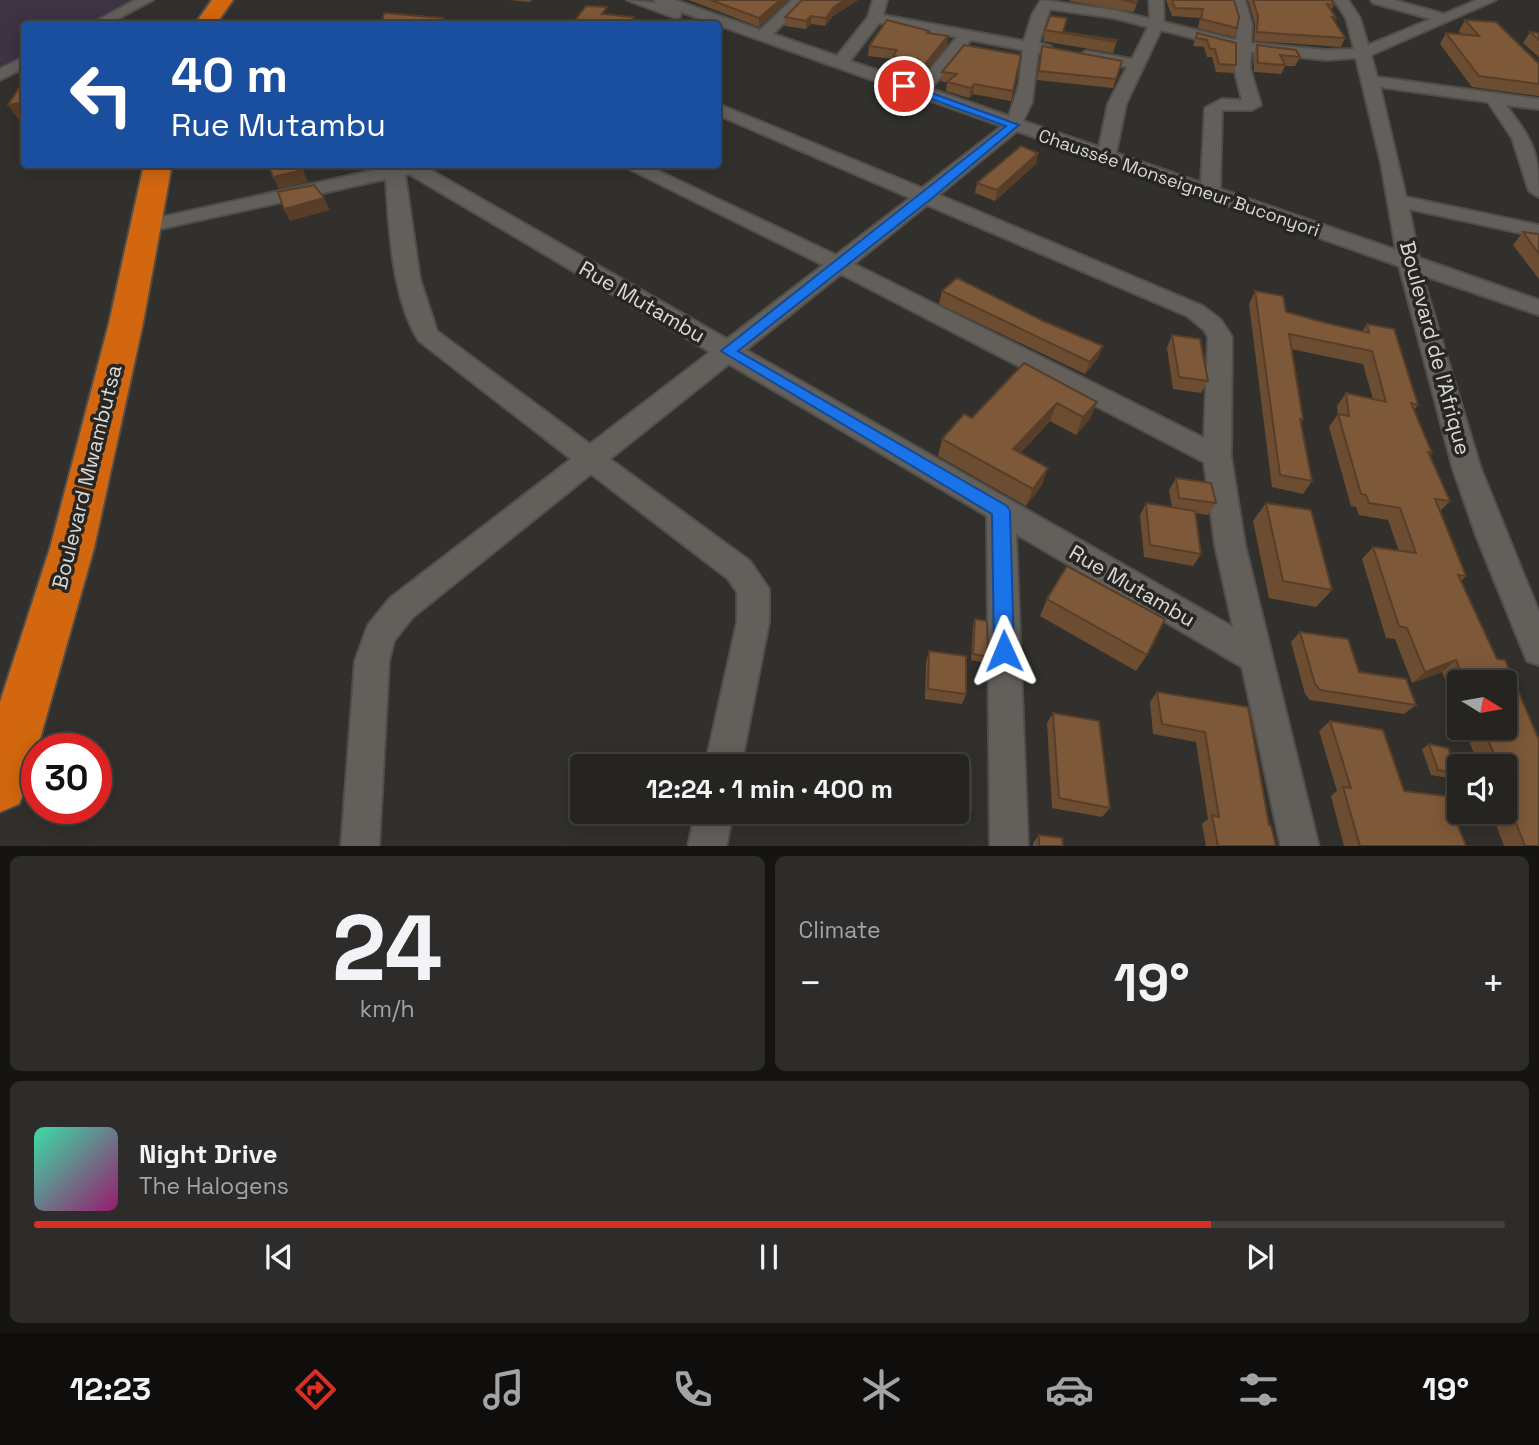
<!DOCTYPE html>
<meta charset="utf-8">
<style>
body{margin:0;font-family:"Space Grotesk",sans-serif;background:#2e2c2a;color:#f1f3f6;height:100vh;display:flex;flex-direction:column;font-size:26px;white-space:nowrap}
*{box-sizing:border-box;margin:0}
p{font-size:23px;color:#a4a4a5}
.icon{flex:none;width:38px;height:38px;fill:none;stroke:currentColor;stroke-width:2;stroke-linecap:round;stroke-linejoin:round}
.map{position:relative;height:846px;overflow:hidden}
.side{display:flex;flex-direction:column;gap:10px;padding:10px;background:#151412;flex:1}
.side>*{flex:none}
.banner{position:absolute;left:21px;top:21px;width:700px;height:147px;border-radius:7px;box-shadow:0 4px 18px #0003,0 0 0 2px #42413f;background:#1a4fa0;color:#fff;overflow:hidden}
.needle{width:46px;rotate:101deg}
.tools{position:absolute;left:1447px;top:670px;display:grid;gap:14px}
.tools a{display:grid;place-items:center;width:70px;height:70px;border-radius:7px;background:#262421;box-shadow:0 4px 18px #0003,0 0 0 2px #42413f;font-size:35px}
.speed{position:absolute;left:21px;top:733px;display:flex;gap:14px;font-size:35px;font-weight:700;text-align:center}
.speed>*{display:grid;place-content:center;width:91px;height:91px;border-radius:50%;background:#262421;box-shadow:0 4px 18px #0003,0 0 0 2px #42413f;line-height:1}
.speed .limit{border:10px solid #d22;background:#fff;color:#111}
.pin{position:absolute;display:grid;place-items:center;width:60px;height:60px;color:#fff;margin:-30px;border:4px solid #fff;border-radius:50%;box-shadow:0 2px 7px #0007}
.me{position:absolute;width:77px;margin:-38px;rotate:359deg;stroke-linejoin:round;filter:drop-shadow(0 0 5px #0008)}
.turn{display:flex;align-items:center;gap:24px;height:147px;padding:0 35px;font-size:32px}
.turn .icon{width:91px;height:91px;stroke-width:2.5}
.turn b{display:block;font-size:49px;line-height:60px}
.big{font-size:52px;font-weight:700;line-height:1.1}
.side .card{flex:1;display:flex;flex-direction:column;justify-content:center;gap:10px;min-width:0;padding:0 24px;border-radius:10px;background:#2e2c2a}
.side .dial{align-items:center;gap:0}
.dial b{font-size:91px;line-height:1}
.song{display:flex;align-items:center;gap:21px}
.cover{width:84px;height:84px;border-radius:10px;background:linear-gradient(135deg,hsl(160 70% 55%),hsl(320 70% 35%))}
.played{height:7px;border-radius:4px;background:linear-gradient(90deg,#d93025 80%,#42413f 80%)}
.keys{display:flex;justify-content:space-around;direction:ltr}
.heat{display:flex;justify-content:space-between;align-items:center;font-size:38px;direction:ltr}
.side .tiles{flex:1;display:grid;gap:10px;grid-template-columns:1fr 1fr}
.card:last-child{grid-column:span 2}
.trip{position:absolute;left:570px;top:754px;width:399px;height:70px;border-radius:7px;background:#262421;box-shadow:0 4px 18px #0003,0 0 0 2px #42413f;font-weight:700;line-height:70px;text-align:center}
.menu{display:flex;height:112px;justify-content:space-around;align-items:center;background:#0f0e0d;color:#a4a4a5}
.menu .icon{width:49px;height:49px}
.menu .selected{color:#d93025}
.menu b{font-size:32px;color:#f1f3f6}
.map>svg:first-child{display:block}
</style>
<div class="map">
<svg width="1539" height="847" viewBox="0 0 1539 847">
<rect width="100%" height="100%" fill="#32302c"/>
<polygon fill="#3d3343" points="0,0 141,0 93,24 24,24 24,60 0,72"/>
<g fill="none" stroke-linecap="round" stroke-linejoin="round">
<g stroke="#504e4a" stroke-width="4">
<g id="minor">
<polygon points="135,0 153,0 108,24 91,24"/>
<path d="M627,0L656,3L654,0H675L760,30L792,0H807L773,34L837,56L868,17L873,0H887L883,15L1024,41L1032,15L1041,0L1114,10L1150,19L1149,0H1163L1164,22L1236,40L1238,25L1231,0H1245L1252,25L1251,43L1326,50L1354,49L1346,18L1334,0H1348L1360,18L1368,45L1431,19L1373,3L1371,0H1394L1444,14L1477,0H1496L1371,55L1377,77L1539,99V109L1506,105C1533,142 1539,150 1539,197L1529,191L1512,138L1488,102L1380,87L1406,197L1539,225V237L1409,209L1419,258L1539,300V315L1422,275L1481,469L1539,612V665L1527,661L1477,538L1453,469L1399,266L1017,131L939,195L1203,306L1221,320L1232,337L1231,456L1245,545L1319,847H1281L1242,667L1016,534L1028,847H990L987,516L729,364L610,459L750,561L769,589V622L741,766H705L737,622V592L728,579L591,474L412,618L394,641L389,661L379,847H341L355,661L368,625L390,598L571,459L419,341C392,299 389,228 386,179L146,232L139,230L136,226L139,222L402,164H420L727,339L823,265L619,164H644L836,255L910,198L718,115V104L922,188L1002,126L681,12L680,17L675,18ZM1050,9L1114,18L1148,27L1132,59L1086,51L1078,56L1086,61L1127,67L1108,104L1099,147L1023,121L1032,102L1038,52L1045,54L1053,49L1050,46L1039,43ZM879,23L957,37L918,84L850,61ZM1161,30L1236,49L1234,68L1242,100L1222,99L1205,108L1201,183L1116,153L1126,104ZM971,40L1023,50L1019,84L1009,116L931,89ZM1251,52L1326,60L1356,58L1381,163L1396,250L1220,189L1222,110H1252L1261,105L1250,68ZM409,174L710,352L590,444L437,331L420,279L405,175ZM927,205L1187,316L1204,330L1208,337L1204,438L854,264ZM841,274L1204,462L1215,545L1233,627L746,350Z"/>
<polygon points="24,57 24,68 0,80 0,69"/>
<polygon points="695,812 733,812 726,847 688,847"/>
</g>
</g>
<g stroke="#504e4a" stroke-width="4">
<g id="highway">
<polygon points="212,0 233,0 216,24 195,24"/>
<polygon points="144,164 172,164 143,323 94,548 27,785 19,804 0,812 0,702 50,548 109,323"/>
</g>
</g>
<use href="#minor" fill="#63605c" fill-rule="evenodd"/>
<use href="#highway" fill="#d2670f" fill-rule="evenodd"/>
</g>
<g fill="#6c4d31">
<polygon points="507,0 532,0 530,2"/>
<polygon points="689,0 789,0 759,27"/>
<polygon points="802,0 858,0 833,16 825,26 811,24 806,29 785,26 785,17"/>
<polygon points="1070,0 1138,0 1134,12 1070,1"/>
<polygon points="1166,0 1234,0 1237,28 1234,37 1198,28 1200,18 1172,16"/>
<polygon points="1248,0 1331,0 1334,5 1331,10 1336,18 1334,21 1345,38 1341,47 1254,41 1255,24"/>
<polygon points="1465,20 1539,64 1539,96 1472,87 1440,44 1446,33 1462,35 1459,31"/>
<polygon points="1045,30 1064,32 1117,40 1113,53 1043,41"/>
<polygon points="1530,32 1539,33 1539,57 1523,43"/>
<polygon points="1197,33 1236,43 1236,65 1233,73 1216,72 1212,57 1207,57 1204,47 1193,46"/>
<polygon points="929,34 948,36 947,46 920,77 913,76 914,69 892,66 893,59 868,56 869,46"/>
<polygon points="1257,45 1300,57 1295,66 1285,66 1281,74 1254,72 1253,55"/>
<polygon points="1042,46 1122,61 1113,88 1037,80"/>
<polygon points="1021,55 1011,101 973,94 969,98 946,91 947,83 941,81 942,72"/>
<polygon points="1038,153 1036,164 995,201 975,193 977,183"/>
<polygon points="1523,232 1539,234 1539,279 1513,245"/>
<polygon points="942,291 1098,358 1085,374 939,304"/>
<polygon points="1255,291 1283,296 1286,312 1326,323 1362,332 1367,324 1394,329 1418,405 1414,410 1432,453 1429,456 1450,501 1440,511 1466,576 1461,581 1497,659 1505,660 1539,740 1539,846 1504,846 1494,819 1498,817 1496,812 1505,812 1505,766 1479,766 1464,728 1505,728 1505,682 1460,682 1460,716 1442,672 1412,683 1395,639 1386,638 1362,559 1373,547 1399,551 1388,520 1359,515 1356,507 1351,506 1329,427 1338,414 1337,406 1346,393 1373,399 1363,364 1291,349 1303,419 1301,422 1312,481 1303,494 1272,487 1249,304"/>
<polygon points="1172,335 1208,381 1201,393 1173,389 1167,348"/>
<polygon points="1024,363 1090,419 1076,435 1050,421 1020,453 1042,485 1026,506 938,456 942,439 972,418"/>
<polygon points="1176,478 1216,503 1208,515 1195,513 1201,554 1193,566 1144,557 1140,515 1146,503 1172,507 1169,490"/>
<polygon points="1266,503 1332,590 1316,607 1269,598 1253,521"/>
<polygon points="1047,599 1147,655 1136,671 1040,616"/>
<polygon points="975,619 988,657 986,663 971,660 973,625"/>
<polygon points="1300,632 1359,672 1416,705 1404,714 1310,700 1305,694 1291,642"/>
<polygon points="929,651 966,694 962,704 925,699 926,662"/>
<polygon points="1157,692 1248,707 1269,825 1276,846 1206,846 1202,824 1208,819 1196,742 1153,734 1150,702"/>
<polygon points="1053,713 1110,808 1102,817 1052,808 1047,723"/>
<polygon points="1330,721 1404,791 1466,846 1344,846 1331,796 1337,791 1319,731"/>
<polygon points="1429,744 1457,773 1449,778 1431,775 1422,749"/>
<polygon points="919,759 971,767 971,810 966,819 922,812 957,812 957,766 917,766"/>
<polygon points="1039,835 1063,846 1033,846 1033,843"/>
</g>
<g fill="#583e28">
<polygon points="780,0 789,0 759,27 759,18"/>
<polygon points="845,0 858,0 833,16 825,26 826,18 834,7"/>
<polygon points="811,16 811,24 806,29 806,21"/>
<polygon points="634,17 635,24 629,24"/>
<polygon points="443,18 444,24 435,24"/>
<polygon points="948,36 947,46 920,77 922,68"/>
<polygon points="974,84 973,94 969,98 971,88"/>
<polygon points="24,102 24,121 20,122 8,105"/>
<polygon points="1038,153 1036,164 995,201 997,190"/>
<polygon points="303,170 308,182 279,189 273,177"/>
<polygon points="324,198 330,210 290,221 284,209"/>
<polygon points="1103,346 1098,358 1085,374 1090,362"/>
<polygon points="1097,402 1090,419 1076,435 1083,417"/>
<polygon points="1057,403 1050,421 1008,467 1013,449"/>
<polygon points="1048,468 1042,485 1026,506 1033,489"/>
<polygon points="1456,660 1442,672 1412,683 1425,672"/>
</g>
<g fill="#7e5939" stroke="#583e28" stroke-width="2">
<polygon points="711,0 780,0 759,18"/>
<polygon points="802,0 845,0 834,7 826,18 811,16 806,21 785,17"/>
<polygon points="1122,0 1138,0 1137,3"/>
<polygon points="1172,0 1234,0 1239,17 1237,28 1201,19 1203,9 1175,8"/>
<polygon points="1253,0 1331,0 1334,5 1327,4 1336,18 1332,17 1345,38 1257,32 1258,16"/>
<polygon points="586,6 607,7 602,14 634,17 629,24 572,24"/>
<polygon points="384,13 443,18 435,24 382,24"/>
<polygon points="1050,16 1067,18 1063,32 1117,40 1116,42 1045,30"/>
<polygon points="887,20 929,31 927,33 948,36 922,68 915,66 919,60 893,56 897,50 869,46"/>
<polygon points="1465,20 1496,22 1539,64 1539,84 1479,76 1446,33 1479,36"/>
<polygon points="1530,32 1539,33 1539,40"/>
<polygon points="1197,33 1236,43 1236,65 1219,64 1215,49 1210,49 1207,40 1196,38"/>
<polygon points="964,45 1021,55 1013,91 974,84 971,88 947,82 957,74 942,72"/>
<polygon points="1257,45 1296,50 1300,57 1280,55 1285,65 1258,63"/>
<polygon points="1042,46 1122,61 1116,79 1039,71"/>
<polygon points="22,83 24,83 24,102 8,105"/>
<polygon points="1021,146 1038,153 997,190 977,183"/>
<polygon points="284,164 299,164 303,170 273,177 270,169"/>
<polygon points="314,185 324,198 284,209 278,192"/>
<polygon points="1523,232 1539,234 1539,254"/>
<polygon points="957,278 1043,321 1103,346 1090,362 942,291"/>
<polygon points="1255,291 1283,296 1286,312 1326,323 1369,333 1367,324 1394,329 1418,405 1411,403 1432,453 1428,452 1450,501 1435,499 1466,576 1458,575 1497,659 1505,660 1539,740 1539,846 1525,846 1511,810 1517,811 1505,782 1505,766 1499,766 1483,728 1505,728 1505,682 1465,682 1456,660 1425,672 1407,628 1399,626 1373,547 1416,553 1400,508 1369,503 1366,495 1361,494 1338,414 1349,416 1346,393 1386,402 1372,351 1289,334 1303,419 1300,419 1312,481 1280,475"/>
<polygon points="1172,335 1200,339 1208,381 1179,377"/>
<polygon points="1024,363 1097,402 1083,417 1057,403 1013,449 1048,468 1033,489 942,439 964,414 972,418"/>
<polygon points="1176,478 1211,483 1216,503 1179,498"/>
<polygon points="1146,503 1195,511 1201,554 1150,545"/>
<polygon points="1266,503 1311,510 1332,590 1283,581"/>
<polygon points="1067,566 1165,619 1147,655 1047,599"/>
<polygon points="975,619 987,621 988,657 973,654"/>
<polygon points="1300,632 1348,639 1359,672 1406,679 1416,705 1320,690 1315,684"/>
<polygon points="929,651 966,656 966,694 928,689"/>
<polygon points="1157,692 1248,707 1269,825 1271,826 1276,846 1218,846 1212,815 1219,817 1205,732 1162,724"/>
<polygon points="1053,713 1099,721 1110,808 1059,798"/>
<polygon points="1330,721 1383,730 1404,791 1446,796 1466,846 1360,846 1343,787 1351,788"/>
<polygon points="1429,744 1448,748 1457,773 1438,770"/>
<polygon points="919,759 971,767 971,810 957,808 957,766 919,766"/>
<polygon points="1039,835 1062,838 1063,846 1039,846"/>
</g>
<polygon fill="#1a73e8" stroke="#114b97" stroke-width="2" points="904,83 1019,125 931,199 738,351 1007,506 1010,511 1014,651 1011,657 1004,660 997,657 994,651 992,514 721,351 1006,126 901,88 899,86"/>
<g text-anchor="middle" stroke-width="7" stroke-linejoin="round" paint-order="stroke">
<g font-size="18" fill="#dad9d6" stroke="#282622">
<text transform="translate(1179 183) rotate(19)" y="6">Chaussée Monseigneur Buconyori</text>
</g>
<g font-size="21" fill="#dad9d6" stroke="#282622">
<text transform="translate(642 302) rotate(30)" y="7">Rue Mutambu</text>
<text transform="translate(1435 348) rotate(75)" y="7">Boulevard de l'Afrique</text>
<text transform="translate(87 477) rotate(-76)" y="7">Boulevard Mwambutsa</text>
<text transform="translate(1132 586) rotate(30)" y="7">Rue Mutambu</text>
</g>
</g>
</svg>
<div class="tools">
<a><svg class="needle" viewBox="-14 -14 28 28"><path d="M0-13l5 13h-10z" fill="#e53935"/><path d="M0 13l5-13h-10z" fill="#a4a4a5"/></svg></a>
<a><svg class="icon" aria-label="sound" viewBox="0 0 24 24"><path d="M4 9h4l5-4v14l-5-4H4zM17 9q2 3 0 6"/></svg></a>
</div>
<div class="speed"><div class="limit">30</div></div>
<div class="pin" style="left:904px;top:86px;background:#d93025"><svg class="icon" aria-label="arrive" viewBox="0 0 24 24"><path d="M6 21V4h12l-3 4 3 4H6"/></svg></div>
<svg class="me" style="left:1004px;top:651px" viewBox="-20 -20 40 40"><path d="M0-17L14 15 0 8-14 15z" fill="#1a73e8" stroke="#fff" stroke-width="4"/></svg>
<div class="trip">12:24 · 1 min · 400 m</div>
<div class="banner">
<div class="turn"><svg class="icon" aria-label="left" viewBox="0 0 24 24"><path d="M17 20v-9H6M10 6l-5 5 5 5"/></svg><div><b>40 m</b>Rue Mutambu</div></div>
</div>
</div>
<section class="side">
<div class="tiles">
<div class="card dial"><b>24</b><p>km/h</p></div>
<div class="card"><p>Climate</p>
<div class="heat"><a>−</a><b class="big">19°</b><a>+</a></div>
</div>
<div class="card">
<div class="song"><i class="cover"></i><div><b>Night Drive</b><p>The Halogens</p></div></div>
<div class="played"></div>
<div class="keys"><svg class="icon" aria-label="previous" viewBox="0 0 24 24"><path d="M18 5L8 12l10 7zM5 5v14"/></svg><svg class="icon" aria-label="pause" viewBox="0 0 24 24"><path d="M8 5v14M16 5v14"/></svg><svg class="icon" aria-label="next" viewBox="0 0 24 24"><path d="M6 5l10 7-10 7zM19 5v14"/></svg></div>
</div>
</div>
</section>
<nav class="menu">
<b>12:23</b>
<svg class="icon selected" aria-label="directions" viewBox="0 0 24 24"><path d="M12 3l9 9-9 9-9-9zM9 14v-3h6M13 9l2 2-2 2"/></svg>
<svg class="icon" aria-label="music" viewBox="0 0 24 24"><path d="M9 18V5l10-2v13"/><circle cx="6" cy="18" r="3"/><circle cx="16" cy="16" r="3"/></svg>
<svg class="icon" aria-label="phone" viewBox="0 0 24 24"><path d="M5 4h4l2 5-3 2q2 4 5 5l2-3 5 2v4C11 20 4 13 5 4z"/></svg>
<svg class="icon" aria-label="climate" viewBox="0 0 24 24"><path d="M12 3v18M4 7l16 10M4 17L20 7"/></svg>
<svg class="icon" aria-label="car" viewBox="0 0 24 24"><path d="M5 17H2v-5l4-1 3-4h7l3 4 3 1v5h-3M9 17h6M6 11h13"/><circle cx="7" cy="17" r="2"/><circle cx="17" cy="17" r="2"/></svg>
<svg class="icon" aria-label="filters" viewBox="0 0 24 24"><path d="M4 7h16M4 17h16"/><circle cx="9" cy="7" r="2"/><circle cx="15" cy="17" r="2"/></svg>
<b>19°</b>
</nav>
